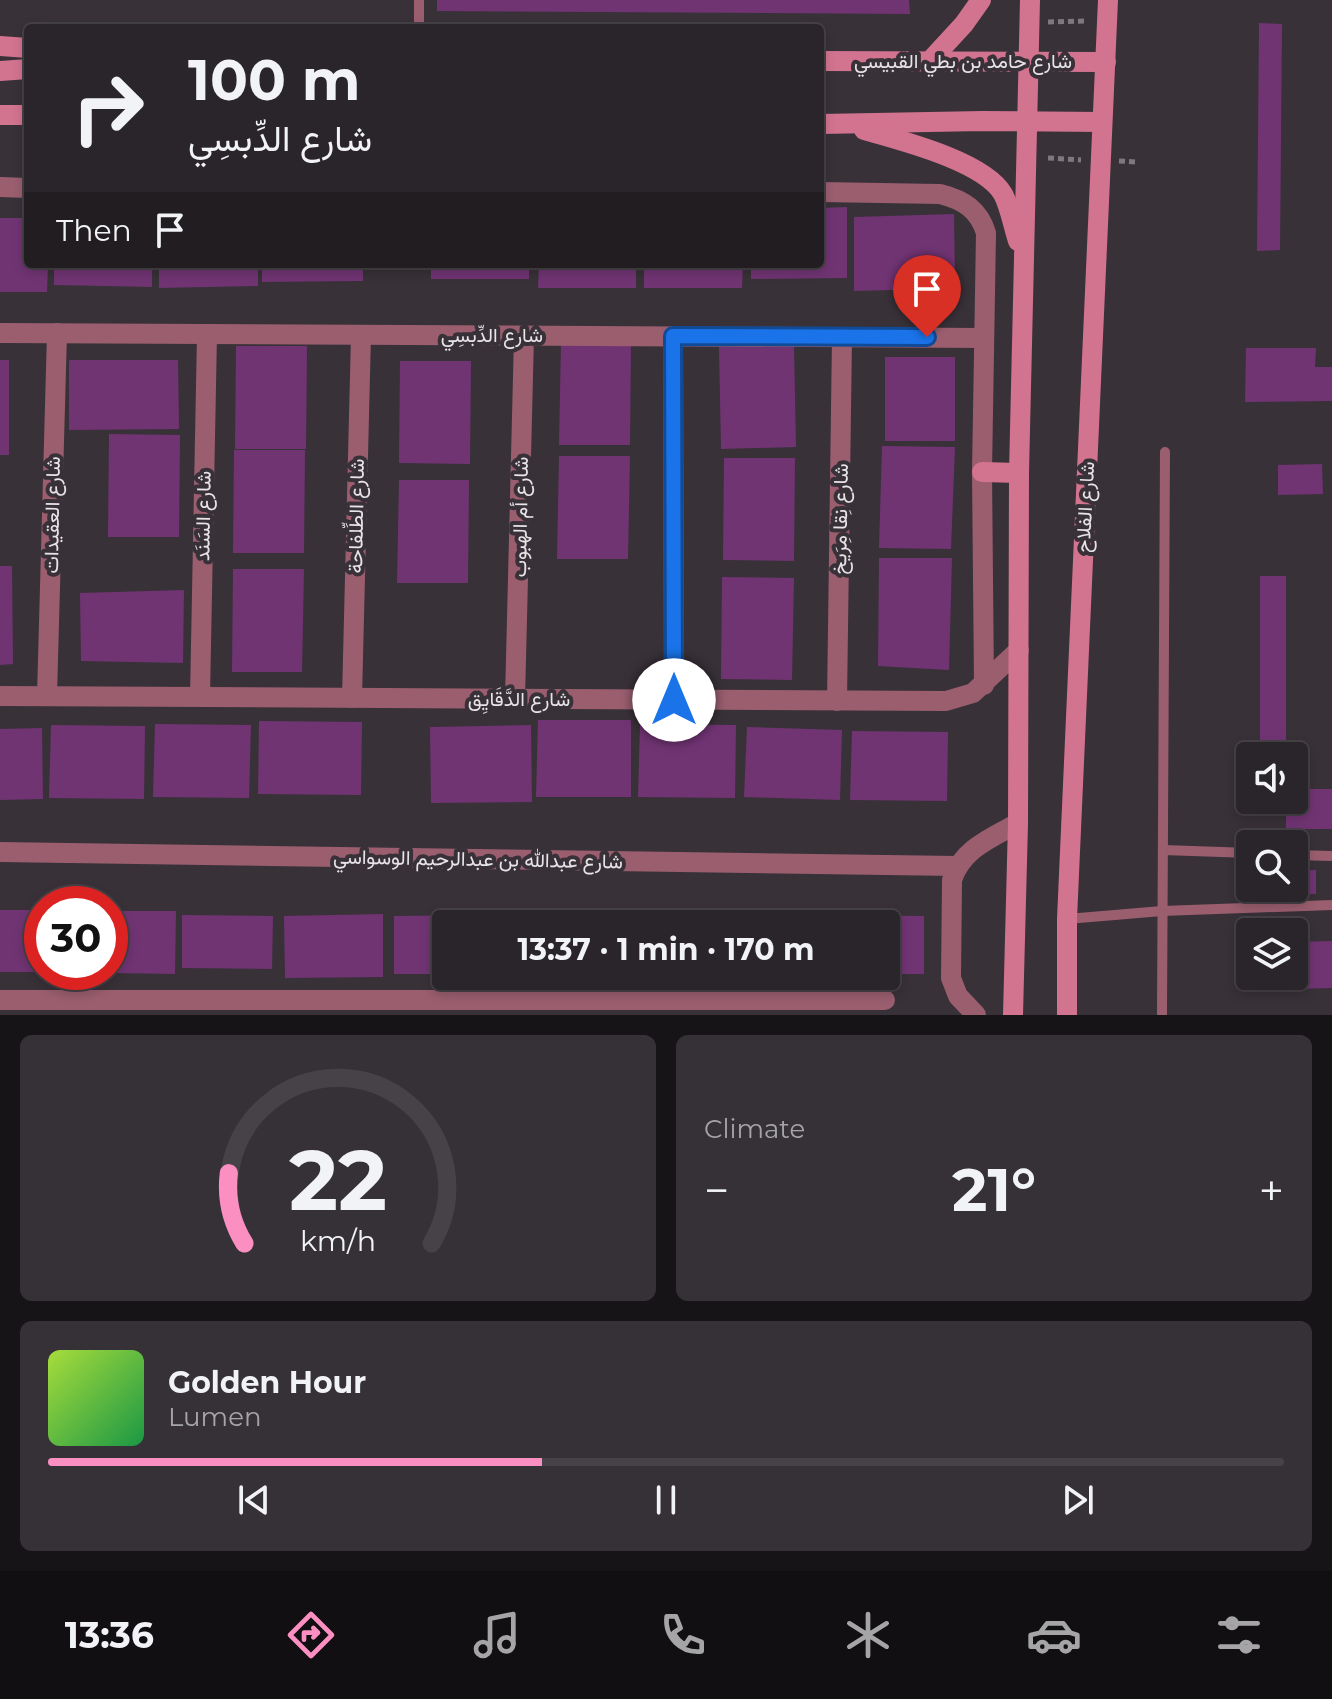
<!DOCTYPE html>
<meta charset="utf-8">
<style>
body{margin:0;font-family:Montserrat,Vazirmatn,sans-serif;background:#363136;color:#f1f3f6;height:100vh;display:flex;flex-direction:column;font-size:30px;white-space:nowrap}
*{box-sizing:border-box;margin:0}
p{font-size:26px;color:#a5a5a8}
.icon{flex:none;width:44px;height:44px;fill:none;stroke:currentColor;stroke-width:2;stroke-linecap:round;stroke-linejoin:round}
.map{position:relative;height:1015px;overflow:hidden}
.sheet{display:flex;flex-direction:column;gap:20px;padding:20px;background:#171417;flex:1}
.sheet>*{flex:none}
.guide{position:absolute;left:24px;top:24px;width:800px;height:244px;border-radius:8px;box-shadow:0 4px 12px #0003,0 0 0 2px #464247;background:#2a252a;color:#f1f3f6;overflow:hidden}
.tools{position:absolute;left:1236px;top:742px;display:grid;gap:16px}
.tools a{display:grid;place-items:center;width:72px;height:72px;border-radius:8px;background:#2a252a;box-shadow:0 4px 12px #0003,0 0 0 2px #464247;font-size:40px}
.speed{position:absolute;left:24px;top:886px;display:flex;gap:16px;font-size:40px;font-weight:700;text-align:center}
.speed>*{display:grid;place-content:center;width:104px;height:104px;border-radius:50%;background:#2a252a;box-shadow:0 4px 12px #0003,0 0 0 2px #464247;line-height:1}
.speed .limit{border:12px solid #d22;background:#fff;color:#111}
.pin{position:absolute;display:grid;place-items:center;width:68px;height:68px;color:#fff;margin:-82px -34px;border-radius:50% 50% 50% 0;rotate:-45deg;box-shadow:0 0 8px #0007}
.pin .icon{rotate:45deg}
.me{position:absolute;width:88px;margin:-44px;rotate:0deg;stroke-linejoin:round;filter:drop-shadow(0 0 6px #0008)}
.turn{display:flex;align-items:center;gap:28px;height:168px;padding:0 32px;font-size:36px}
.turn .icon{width:104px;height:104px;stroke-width:2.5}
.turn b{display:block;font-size:56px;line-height:68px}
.then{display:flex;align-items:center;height:76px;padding:0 32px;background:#0003;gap:16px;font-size:30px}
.big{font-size:60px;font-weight:700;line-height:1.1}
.sheet .card{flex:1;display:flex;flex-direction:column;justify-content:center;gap:12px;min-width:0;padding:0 28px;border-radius:12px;background:#363136}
.sheet .dial{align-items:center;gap:0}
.dial svg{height:208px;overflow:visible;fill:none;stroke:#464247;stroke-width:7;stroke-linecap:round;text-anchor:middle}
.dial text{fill:#f1f3f6;stroke:none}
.song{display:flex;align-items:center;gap:24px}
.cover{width:96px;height:96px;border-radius:12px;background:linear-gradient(135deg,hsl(80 70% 55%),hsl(140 70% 35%))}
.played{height:8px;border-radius:4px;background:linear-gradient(90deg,#fc8fc2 40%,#464247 40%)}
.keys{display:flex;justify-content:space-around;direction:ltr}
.heat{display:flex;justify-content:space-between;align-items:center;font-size:44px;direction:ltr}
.sheet .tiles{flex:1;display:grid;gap:20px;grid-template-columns:1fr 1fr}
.card:last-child{grid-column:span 2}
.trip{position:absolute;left:432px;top:910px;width:468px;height:80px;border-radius:8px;background:#2a252a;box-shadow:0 4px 12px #0003,0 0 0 2px #464247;font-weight:700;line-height:80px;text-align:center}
.tab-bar{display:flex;height:128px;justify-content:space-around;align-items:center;background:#110f11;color:#a5a5a8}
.tab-bar .icon{width:56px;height:56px}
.tab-bar .current{color:#fc8fc2}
.tab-bar b{font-size:36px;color:#f1f3f6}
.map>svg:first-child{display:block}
</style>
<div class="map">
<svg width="1332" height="1015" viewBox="0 0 1332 1015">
<rect width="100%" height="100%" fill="#383138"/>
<g fill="#703473">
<polygon points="437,0 909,0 910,14 437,11"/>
<polygon points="1259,23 1282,24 1280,250 1257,251"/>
<polygon points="847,207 847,278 751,279 751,264 820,264 820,208"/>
<polygon points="954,214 955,280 893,281 893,290 854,291 854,217"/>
<polygon points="0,218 28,218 28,264 48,264 47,292 0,292"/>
<polygon points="54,264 152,264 152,287 54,285"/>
<polygon points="159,264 258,264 258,286 159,288"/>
<polygon points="262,264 363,264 363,281 262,282"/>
<rect x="431" y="264" width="98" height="15"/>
<polygon points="539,264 636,264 636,288 538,288"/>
<polygon points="644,264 743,264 742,288 644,288"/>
<polygon points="561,342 631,342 630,445 559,445"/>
<polygon points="794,345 796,447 721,449 719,347"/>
<polygon points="236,346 307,346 306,449 235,449"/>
<polygon points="1246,348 1316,348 1315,367 1332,367 1332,401 1245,402"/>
<rect x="885" y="357" width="70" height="84"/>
<rect x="0" y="360" width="9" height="95"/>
<polygon points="69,360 178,360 179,429 69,430"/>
<polygon points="400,361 471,361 470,464 399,463"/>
<polygon points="109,434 180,435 179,537 108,537"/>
<polygon points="882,446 955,447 951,549 879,548"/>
<polygon points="234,450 305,450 304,553 233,553"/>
<polygon points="559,456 630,456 628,559 557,559"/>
<polygon points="724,458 795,458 794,561 723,560"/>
<polygon points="1322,464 1323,494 1278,495 1278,465"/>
<polygon points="399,480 469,480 468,583 397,583"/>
<polygon points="879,558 952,558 949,670 878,666"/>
<polygon points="0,566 12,566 13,664 0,665"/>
<polygon points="233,569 304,569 302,672 232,672"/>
<polygon points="1260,576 1286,576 1286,749 1260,748"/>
<polygon points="722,577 794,578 792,680 721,679"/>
<polygon points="184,590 183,663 81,661 80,593"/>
<polygon points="538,720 631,720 631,797 536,797"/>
<polygon points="259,721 362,722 361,795 258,794"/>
<polygon points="155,724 251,725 249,798 153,797"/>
<polygon points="640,724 736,725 735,798 638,797"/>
<polygon points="51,725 145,726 144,799 49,798"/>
<polygon points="531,725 532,802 431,803 430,727"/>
<polygon points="747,727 842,730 840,800 744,797"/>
<polygon points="42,728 43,799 0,800 0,729"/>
<polygon points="852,731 948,732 947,801 850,800"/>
<polygon points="1242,756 1250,756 1250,800 1273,800 1272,804 1242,803"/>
<polygon points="1294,789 1332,789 1332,829 1286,829 1286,800 1294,800"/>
<polygon points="1316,870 1316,894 1294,894 1294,871"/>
<rect x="0" y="910" width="42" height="62"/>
<polygon points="615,910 697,911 697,924 615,924"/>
<polygon points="110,911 176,911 175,974 110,973"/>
<polygon points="602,913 602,924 504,924 504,914"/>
<polygon points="383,914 383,977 285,978 284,916"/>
<rect x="714" y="914" width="101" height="10"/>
<polygon points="182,915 273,916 272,969 182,968"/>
<polygon points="489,915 490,924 446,924 446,974 394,974 394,916"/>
<polygon points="825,915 924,916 924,974 886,974 886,924 825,924"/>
<polygon points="1240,936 1250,936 1250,976 1294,976 1294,942 1332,941 1332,988 1286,989 1286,981 1240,981"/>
</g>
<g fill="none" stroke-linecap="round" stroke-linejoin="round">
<g stroke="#7f797f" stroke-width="5" stroke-dasharray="6 4" stroke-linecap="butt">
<polyline points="1048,22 1086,21"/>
<polyline points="1048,158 1081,160"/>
<polyline points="1119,161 1136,162"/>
</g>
<g stroke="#9a5e6f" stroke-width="10">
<polyline points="419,28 419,0"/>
<polyline points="1163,850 1250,853"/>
<polyline points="1294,855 1332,856"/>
<polyline points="1067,919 1162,911 1332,905"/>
<polyline points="1162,1015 1165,452"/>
</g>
<g stroke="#9a5e6f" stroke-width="20">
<polyline points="0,187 28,188"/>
<path d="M820,192L940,194C964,200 979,210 986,233L982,472L984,685"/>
<polyline points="0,333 984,338"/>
<polyline points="673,336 674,700"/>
<polyline points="0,696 946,701 973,693 1019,650"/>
<polyline points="47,696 57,333"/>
<polyline points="200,697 207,334"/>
<polyline points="352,698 361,335"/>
<polyline points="515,699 524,336"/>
<polyline points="837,701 842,337"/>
<polyline points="0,852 957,866"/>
<polyline points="0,1000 885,1000"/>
<path d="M976,1015L958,996L951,978L952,880C962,849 991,838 1018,823"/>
</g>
<g stroke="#d27390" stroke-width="20">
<polyline points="0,46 28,48"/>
<polyline points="820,61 1106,62"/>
<polyline points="929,62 964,24 981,0"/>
<polyline points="0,71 28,69"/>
<polyline points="0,115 28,115"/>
<polyline points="820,124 983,121 1102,122"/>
<path d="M864,130C899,140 984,161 1003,194C1010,207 1013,226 1018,241"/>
<polyline points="982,472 1019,473"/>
<polyline points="1013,1015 1018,823 1019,473 1030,0"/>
<polyline points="1067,1015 1067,919 1108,0"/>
</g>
</g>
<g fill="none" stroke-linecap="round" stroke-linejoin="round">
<g stroke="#114b97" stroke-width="20">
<polyline id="route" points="674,700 673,336 927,337"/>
</g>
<use href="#route" stroke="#1a73e8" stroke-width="14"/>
</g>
<g text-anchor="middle" stroke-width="8" stroke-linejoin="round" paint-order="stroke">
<g font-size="20" fill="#e7e3e7" stroke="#383138">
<text x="963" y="68">شارع حامد بن بطي القبيسي</text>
<text x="492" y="342">شارع الدِّبسِي</text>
<text transform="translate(1085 507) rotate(-87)" y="7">شارع الفلاح</text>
<text transform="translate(52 515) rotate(-89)" y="7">شارع العقيدات</text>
<text transform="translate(203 516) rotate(-89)" y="7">شارع السَنَد</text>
<text transform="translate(356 516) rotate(-89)" y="7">شارع الطِّلفاحة</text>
<text transform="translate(520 517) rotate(-89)" y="7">شارع أم الهبوب</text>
<text transform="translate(840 519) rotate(-89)" y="7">شارع نِقا مِرَيخ</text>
<text x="519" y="706">شارع الدَّقَايِق</text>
<text transform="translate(478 859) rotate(1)" y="7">شارع عبدالله بن عبدالرحيم الوسواسي</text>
</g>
</g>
</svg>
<div class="tools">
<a><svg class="icon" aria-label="sound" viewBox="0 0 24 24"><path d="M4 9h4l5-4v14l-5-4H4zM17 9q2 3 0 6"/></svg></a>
<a><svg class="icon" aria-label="search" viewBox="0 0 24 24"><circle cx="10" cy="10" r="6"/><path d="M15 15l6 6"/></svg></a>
<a><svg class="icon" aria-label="layers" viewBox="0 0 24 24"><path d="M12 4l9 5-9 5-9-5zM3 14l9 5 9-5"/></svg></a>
</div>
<div class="speed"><div class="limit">30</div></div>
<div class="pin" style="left:927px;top:337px;background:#d93025"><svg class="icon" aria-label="arrive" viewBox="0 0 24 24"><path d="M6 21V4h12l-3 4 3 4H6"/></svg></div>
<svg class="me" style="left:674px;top:700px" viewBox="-20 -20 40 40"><circle r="19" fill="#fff"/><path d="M0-13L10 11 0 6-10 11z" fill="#1a73e8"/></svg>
<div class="trip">13:37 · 1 min · 170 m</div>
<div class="guide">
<div class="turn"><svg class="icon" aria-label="right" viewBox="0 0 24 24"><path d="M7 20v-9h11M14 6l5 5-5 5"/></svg><div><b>100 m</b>شارع الدِّبسِي</div></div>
<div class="then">Then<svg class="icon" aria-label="arrive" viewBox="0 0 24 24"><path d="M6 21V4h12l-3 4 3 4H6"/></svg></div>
</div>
</div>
<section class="sheet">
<div class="tiles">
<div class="card dial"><svg viewBox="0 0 100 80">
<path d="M14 69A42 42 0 1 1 86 69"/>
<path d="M14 69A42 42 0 0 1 8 42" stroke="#fc8fc2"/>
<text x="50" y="56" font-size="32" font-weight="700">22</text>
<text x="50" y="72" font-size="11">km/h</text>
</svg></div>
<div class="card"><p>Climate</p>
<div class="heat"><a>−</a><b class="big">21°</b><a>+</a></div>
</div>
<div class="card">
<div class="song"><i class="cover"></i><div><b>Golden Hour</b><p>Lumen</p></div></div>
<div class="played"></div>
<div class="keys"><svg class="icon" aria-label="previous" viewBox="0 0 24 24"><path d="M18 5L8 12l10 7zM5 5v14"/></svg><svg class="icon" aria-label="pause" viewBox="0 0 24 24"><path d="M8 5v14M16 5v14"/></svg><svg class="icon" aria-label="next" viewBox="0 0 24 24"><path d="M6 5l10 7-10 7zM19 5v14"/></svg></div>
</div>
</div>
</section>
<nav class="tab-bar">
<b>13:36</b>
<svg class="icon current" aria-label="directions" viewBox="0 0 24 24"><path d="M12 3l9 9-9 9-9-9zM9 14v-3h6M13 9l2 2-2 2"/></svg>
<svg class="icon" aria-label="music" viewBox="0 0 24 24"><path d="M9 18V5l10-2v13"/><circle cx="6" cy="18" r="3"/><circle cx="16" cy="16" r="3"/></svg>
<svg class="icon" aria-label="phone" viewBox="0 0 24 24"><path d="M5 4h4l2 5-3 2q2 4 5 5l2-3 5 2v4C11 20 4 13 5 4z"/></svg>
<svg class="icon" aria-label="climate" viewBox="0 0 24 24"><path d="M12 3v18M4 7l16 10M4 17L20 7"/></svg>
<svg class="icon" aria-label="car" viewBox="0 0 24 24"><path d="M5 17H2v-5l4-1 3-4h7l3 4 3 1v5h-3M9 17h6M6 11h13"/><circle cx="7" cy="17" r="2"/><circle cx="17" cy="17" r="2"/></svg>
<svg class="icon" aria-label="filters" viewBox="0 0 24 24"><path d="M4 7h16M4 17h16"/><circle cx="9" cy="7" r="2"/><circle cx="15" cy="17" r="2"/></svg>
</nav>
